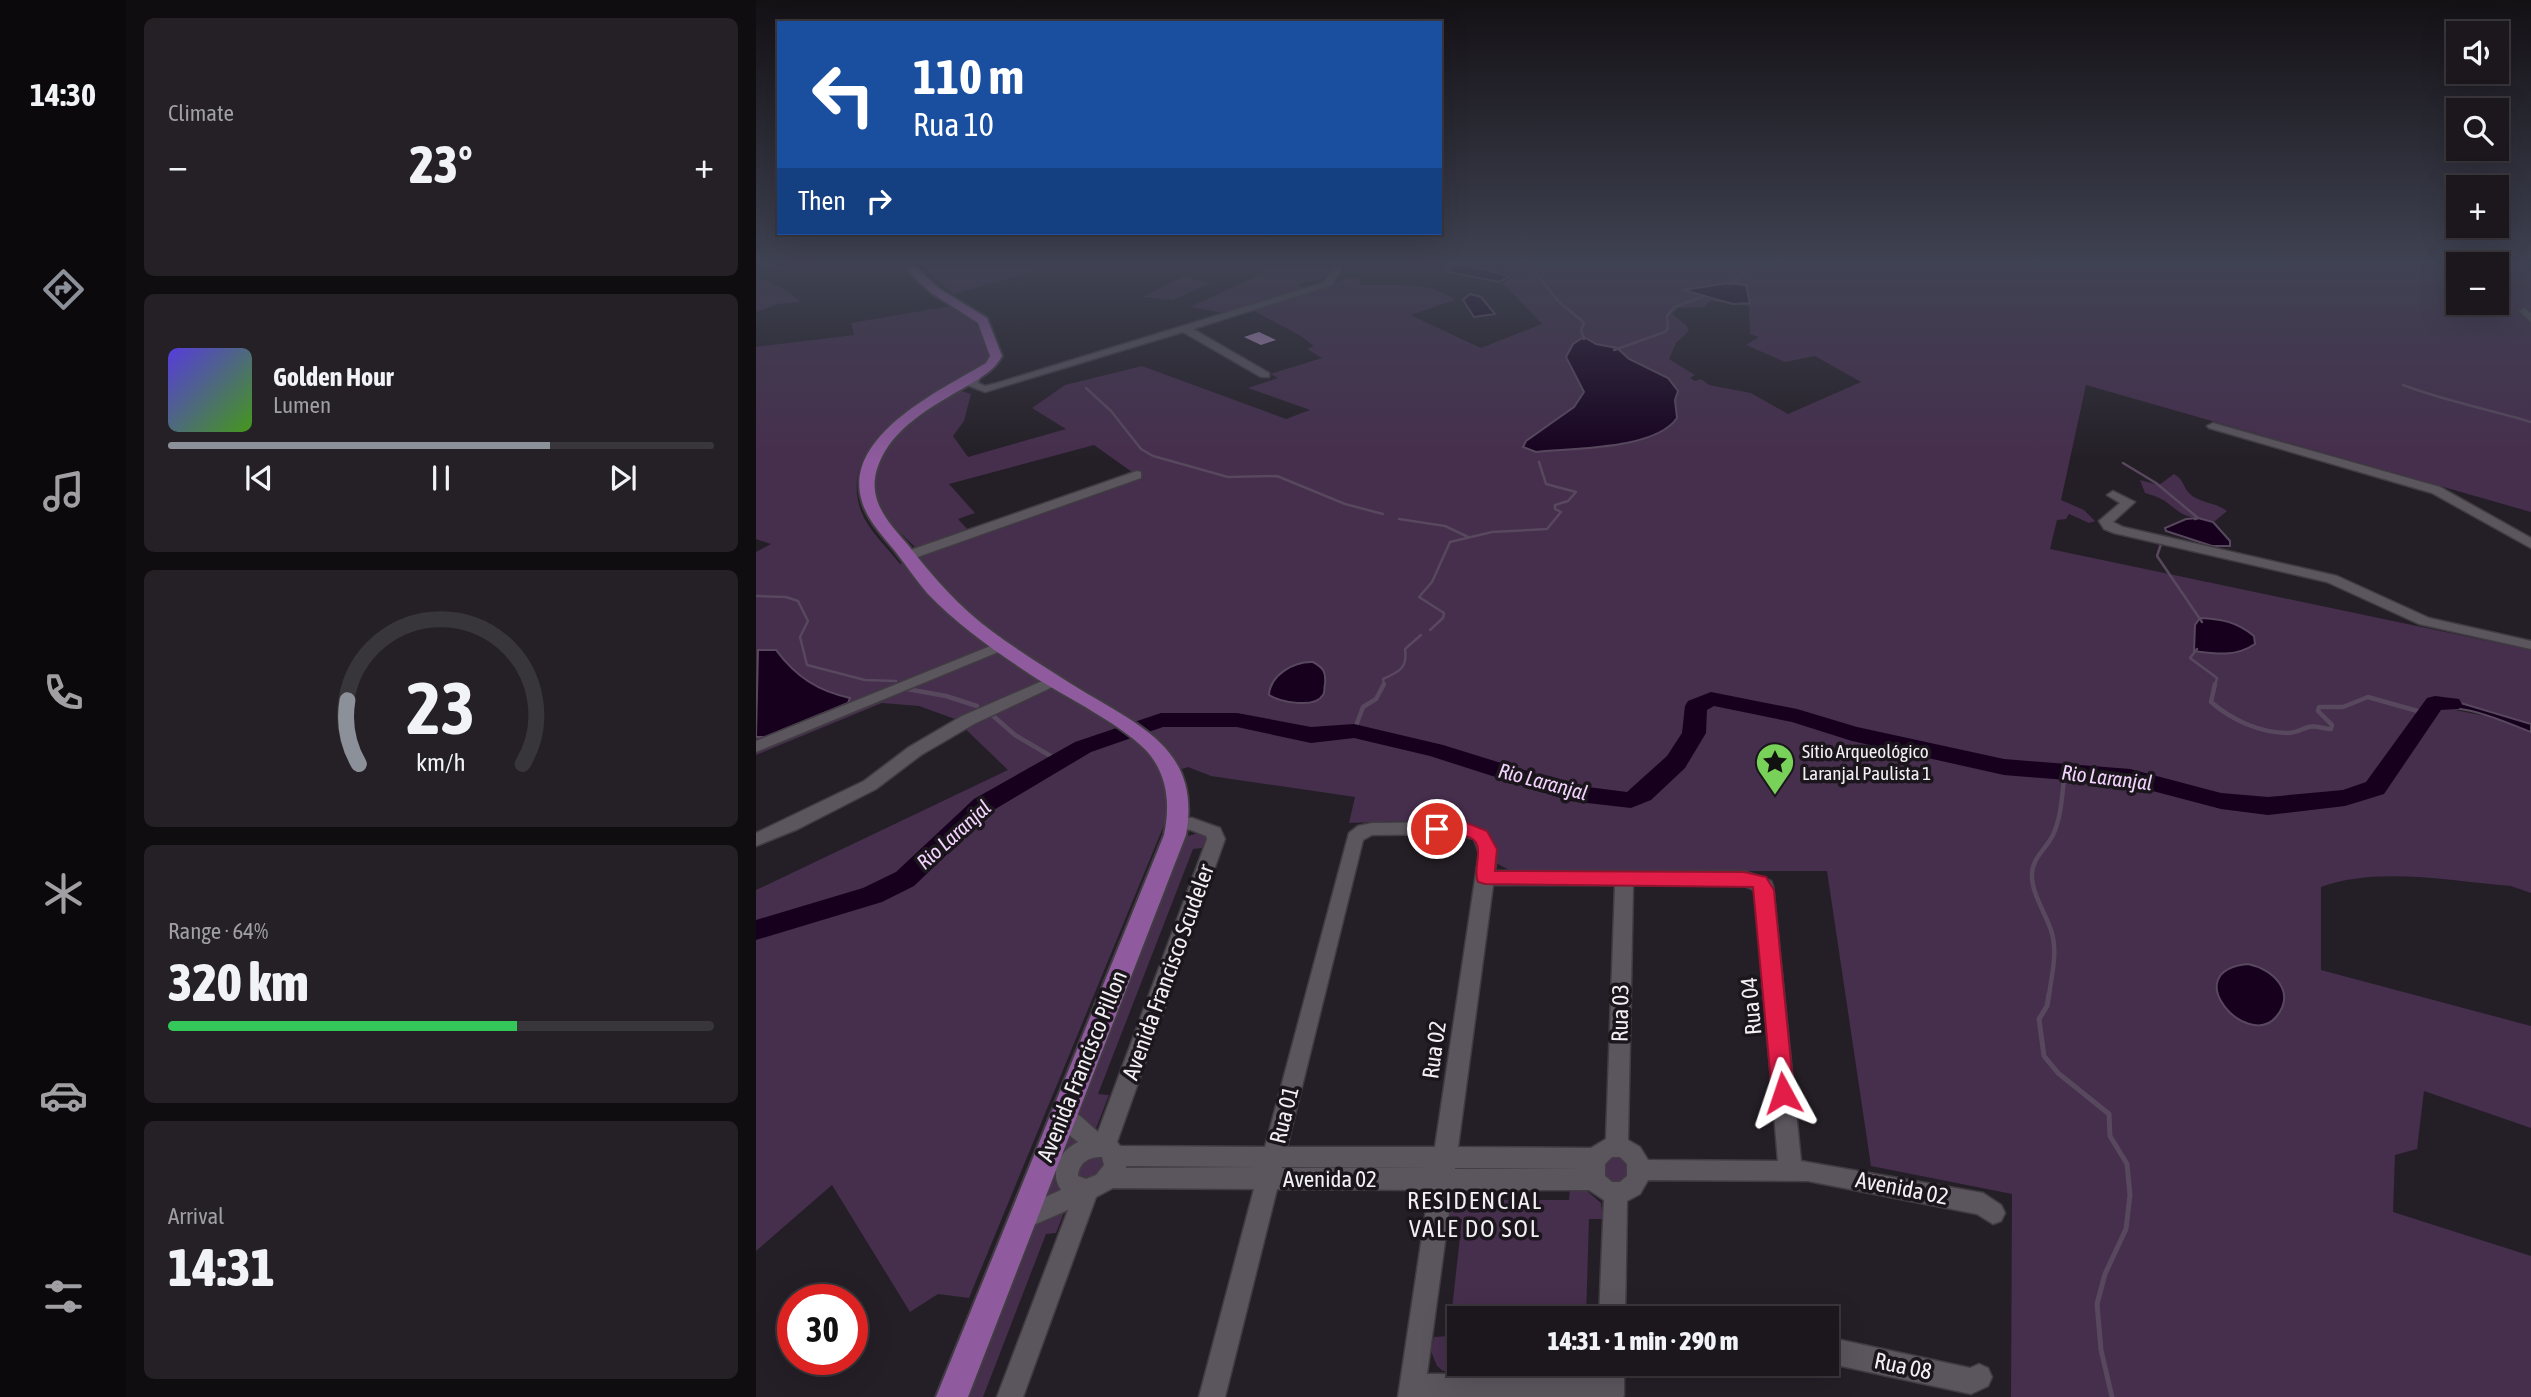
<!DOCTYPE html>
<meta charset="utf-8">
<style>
body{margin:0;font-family:"Asap Condensed",sans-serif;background:#242025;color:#f1f3f6;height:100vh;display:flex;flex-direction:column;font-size:26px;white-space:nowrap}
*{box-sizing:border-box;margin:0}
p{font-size:23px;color:#a09fa3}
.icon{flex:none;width:38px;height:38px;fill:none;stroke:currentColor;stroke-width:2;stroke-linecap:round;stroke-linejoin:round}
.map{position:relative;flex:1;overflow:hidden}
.drawer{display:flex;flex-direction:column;gap:18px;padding:18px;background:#0f0d0f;width:630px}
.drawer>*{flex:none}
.guide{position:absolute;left:21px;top:21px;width:665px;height:214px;border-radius:0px;box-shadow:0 7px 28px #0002,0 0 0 2px #39363b;background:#1a4fa0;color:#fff;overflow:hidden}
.controls{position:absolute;left:1690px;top:21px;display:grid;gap:14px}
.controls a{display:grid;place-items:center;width:63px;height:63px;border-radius:0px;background:#1b171c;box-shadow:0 7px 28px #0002,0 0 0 2px #39363b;font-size:35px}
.speed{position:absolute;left:21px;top:1284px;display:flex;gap:14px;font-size:35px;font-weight:700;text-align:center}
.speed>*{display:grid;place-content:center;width:91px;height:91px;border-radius:50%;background:#1b171c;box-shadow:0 7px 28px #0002,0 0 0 2px #39363b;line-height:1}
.speed .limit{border:10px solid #d22;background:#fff;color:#111}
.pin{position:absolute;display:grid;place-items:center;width:60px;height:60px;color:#fff;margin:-30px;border:4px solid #fff;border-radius:50%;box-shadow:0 2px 7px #0007}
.me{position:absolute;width:77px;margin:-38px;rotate:355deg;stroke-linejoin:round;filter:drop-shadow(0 0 5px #0008)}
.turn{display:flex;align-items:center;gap:24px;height:147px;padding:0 21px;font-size:32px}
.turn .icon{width:91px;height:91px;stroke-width:2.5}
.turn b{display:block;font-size:49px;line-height:60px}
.then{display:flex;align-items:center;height:66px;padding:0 21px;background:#0003;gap:14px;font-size:26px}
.big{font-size:52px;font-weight:800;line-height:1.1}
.drawer .widget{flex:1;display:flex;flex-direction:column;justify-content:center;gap:10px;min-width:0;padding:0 24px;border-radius:10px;background:#242025}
.drawer .dial{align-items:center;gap:0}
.dial svg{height:182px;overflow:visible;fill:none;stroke:#39363b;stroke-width:7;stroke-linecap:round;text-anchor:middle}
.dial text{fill:#f1f3f6;stroke:none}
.song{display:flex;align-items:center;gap:21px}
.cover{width:84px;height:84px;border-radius:10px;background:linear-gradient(135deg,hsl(250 70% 55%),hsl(100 70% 35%))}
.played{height:7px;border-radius:4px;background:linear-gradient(90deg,#8c9099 70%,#39363b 70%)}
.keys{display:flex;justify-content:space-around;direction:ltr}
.heat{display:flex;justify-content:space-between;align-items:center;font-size:38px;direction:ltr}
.charge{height:10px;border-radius:5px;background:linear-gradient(90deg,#34c759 64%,#39363b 0)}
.trip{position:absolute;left:691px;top:1306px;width:392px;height:70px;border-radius:0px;background:#1b171c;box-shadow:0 7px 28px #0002,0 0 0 2px #39363b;font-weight:800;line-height:70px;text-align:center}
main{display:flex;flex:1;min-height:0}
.menu{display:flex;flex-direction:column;width:126px;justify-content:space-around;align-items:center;background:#0b090b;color:#a09fa3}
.menu .icon{width:49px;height:49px}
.menu .on{color:#8c9099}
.menu b{font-size:32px;color:#f1f3f6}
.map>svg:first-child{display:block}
</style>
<main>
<nav class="menu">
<b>14:30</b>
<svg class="icon on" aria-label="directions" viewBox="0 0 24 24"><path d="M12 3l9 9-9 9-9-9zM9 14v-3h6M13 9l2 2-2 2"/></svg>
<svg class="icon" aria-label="music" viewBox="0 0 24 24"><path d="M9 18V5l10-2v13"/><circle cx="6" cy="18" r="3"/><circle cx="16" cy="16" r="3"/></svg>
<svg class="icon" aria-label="phone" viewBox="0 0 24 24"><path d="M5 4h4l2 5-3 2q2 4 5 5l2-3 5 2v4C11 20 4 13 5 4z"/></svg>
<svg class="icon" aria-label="climate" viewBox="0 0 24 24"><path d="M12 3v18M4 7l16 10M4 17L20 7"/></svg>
<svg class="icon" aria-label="car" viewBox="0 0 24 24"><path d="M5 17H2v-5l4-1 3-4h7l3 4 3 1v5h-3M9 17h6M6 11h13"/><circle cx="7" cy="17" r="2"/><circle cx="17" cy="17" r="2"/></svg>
<svg class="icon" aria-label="filters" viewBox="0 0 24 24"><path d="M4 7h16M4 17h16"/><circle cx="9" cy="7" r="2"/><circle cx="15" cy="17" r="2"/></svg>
</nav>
<section class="drawer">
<div class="widget"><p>Climate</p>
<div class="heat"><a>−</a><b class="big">23°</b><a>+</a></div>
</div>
<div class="widget">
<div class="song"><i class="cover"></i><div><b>Golden Hour</b><p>Lumen</p></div></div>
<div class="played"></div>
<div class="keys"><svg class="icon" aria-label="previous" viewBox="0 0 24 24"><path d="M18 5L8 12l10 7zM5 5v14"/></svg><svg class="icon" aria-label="pause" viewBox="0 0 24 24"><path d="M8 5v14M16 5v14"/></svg><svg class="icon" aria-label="next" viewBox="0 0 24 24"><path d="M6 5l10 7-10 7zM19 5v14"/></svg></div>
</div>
<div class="widget dial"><svg viewBox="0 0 100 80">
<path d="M14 69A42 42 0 1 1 86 69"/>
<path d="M14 69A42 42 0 0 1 9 41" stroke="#8c9099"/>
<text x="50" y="56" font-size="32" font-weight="700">23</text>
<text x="50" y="72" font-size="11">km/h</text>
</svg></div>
<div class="widget"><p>Range · 64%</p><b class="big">320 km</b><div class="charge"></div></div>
<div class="widget"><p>Arrival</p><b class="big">14:31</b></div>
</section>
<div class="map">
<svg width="1775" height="1397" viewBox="0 0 1775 1397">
<rect width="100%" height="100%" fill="#241f26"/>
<g fill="#462e4d" fill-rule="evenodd">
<polygon points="164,265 301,265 198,294"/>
<polygon points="485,265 578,265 573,276 542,285 552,290 476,314 434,307 510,272"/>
<path d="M716,265H1703V303H1741V265H1768L1775,270V512L1330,385L1305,500L1328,510L1339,521L1333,523L1313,514L1310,519L1301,520L1294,549L1775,650V724L1730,710L1684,707L1734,717L1775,732V893L1755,886C1696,881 1620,866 1565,887V970L1775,1026V1128L1668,1091L1661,1149L1639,1155L1637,1212L1775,1256V1397H1255L1256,1194L1115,1166L1071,871H755L740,863C738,852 740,841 732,832C717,815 619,823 593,823L599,797L455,776L432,767L408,775L412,808L408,825L213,1298L182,1294L154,1312L76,1185L0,1251V890L252,770L199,719L163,706L126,703L0,755V552L15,544L0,539V347L98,335L95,323L195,306L219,323L234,353L231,361C186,397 78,435 105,511C112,530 132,548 144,564L383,477L338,445L193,484L219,513L202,519L214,532L160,548C147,535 132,523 125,507C102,454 165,413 202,390L215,394L208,421L197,436L212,457L310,429L276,408L309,385L386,366L530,419L554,410L492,388L522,378L514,374L566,358L551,349L558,346L545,336L496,310L596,277L604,279L603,285C635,286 673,280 699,300L654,315L725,348L786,324L747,283L758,275ZM954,301L993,306L994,334L1003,337L990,345L1029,362L1059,356L1105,382L1032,414L995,393L953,385L945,379L939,381L934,378L939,375L913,359L920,343L933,331L930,325L916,314L922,308L948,307ZM840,344L861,348L873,359L912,378L922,395L919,400L921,418C899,450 816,448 780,452L770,441L818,407L828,392L822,378Z"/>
<path d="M0,277C17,283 32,289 44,302L23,304L0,312Z"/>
<polygon points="427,277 455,283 417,300 387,297"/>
<path d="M1418,474C1427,479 1427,486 1433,493C1442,503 1460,502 1471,511L1459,521C1448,519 1435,519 1425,513C1409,502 1410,499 1389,493L1384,480L1403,485Z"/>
<polygon points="443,833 451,836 446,848 437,849 342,1094 353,1095 330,1154 345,1153 352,1163 335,1181 321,1179 300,1233 290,1234 227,1397 210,1397 428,837"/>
<circle cx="860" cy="1169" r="13"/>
<path d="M721,1187H730L729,1200H813L814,1188L830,1190L845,1203L847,1219H833L830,1318H704V1363H712L711,1373L687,1371L681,1366L675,1351L678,1337L693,1336L706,1219L693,1218C695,1200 705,1193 721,1187Z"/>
</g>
<g fill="#16001e" stroke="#58485e" stroke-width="2">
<polygon points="708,265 754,276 743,282 688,271 698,265"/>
<polygon points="972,283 990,285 994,303 977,304 927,290"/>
<polygon points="714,294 725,297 739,314 718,317 707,300"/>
<path d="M828,337L840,344L861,348L873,359L912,378L922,391L919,400L921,418C899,450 816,448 780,452L767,447L770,441L818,407L828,392L810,357L817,344Z"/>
<polygon points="1442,518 1457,522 1474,541 1474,546 1456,546 1410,531 1409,528 1430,519"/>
<path d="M1444,618C1466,619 1481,622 1498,636L1499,644C1480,657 1460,654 1438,651L1439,625Z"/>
<path d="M2,650H20C40,677 62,691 94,698L92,703L9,737H0Z"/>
<path d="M557,662C568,668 570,672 569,684C568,687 569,693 567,695C559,709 524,702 513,695C514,675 538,661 557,662Z"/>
<path d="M1677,698H1688L1775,724V732C1745,721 1701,698 1672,714L1670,701Z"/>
<path d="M1492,964C1517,969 1541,992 1520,1017C1491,1051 1420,971 1492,964Z"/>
</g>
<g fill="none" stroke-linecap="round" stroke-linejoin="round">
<g stroke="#58485e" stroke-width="2.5">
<polyline points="768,265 779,272 802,301 825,320 828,323 825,330 828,339"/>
<polyline points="974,284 1001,265"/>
<polyline points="858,350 909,332 912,328 911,316 918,307 948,296"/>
<path d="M1647,385C1689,401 1732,409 1775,422"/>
<polyline points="330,388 355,411 385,449 397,456 472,477 521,476 589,504 627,514"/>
<polyline points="1367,463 1400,483 1442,518 1439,519"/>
<polyline points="643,519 689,526 712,537"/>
<polyline points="1405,544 1401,556 1446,622"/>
<polyline points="0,596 30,597 42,601 52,621 44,637 51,665 109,680 140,681"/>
<polyline points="674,630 687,618 688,613 663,597 676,582 694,542 736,532 791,529 805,512 799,509 799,505 812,501 820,492 790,484 783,462"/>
<polyline points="1441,649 1434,658 1461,678 1459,686"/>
<path d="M628,686L627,679C643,672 652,668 649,649L665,635"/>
</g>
<g stroke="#58485e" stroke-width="4.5">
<path d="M1459,684L1455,702C1476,720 1504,733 1532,733C1541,733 1545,729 1553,727C1559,725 1568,729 1575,729L1576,725L1562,711L1563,707H1587L1612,697L1672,714"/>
<polyline points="151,689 190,696 221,706"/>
<polyline points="235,714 259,735 303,761"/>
<polyline points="598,731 607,707 620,699 628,684"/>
<path d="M1293,995C1296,974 1302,951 1295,930C1289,912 1275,893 1276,873C1277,857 1290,849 1297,835C1306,816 1306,792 1309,771"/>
</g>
<polyline stroke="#58485e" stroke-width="5" points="1293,994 1291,1006 1283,1019 1288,1056 1302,1073 1353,1114 1354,1136 1371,1164 1374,1195 1370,1229 1349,1274 1341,1304 1345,1350 1356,1397"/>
<polygon fill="#16001e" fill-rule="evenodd" points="955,692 1041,709 1101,727 1248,759 1374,769 1465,793 1512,797 1587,790 1610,782 1671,698 1679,696 1703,699 1706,704 1703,709 1685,710 1628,794 1589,806 1512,815 1465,809 1374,785 1248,775 1096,741 1036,722 958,706 951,710 950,733 929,768 895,800 875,808 814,801 674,756 598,738 555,743 481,727 407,727 335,752 236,811 158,886 126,902 0,940 0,920 107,888 140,872 218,799 319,742 405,713 481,713 555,727 598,724 687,745 816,785 871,792 911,756 926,733 929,706 932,701"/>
</g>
<polygon fill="#b690c2" points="503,332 520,340 505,345 488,337"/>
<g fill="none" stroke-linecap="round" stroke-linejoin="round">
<g stroke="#403c42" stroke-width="3">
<g id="minor">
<polygon points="578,265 587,265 576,285 437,329 513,373 513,377 505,377 427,332 229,392 211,385 217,371 226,373 222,383 229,386 241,383 563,284 569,281"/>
<polygon points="1768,308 1775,313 1775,322 1763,311"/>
<polygon points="1457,423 1684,487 1775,538 1775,548 1676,493 1453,428 1451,426"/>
<polygon points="381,471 385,472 385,478 156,559 146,559 144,556 146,553"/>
<polygon points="1357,491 1379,502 1357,522 1367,527 1581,576 1673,618 1775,641 1775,649 1663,624 1571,582 1358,533 1348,529 1343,521 1364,503 1351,495"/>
<polygon points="247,641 254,645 252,648 0,752 0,741"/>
<polygon points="300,675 308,680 305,683 218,724 165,755 120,789 42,829 0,846 0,833 108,781 153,747 206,716"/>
<path d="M422,818H436L464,828L469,839L361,1142L364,1146L509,1147L593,833L602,826L616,823L703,822L731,831L741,853L739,871H988L1015,881L1017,886L1045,1161L1227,1193L1245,1205L1249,1213L1245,1221L1237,1224L1221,1214L1052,1181L892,1180L884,1194L871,1201L869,1318H843L848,1200L833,1190H696L671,1374L842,1373V1363H868V1395L867,1397H642L673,1190L521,1189L469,1397H443L498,1189L357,1188L340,1197L267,1397H241L312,1210L266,1230L258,1227L254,1219L258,1211L305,1190C293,1172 303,1151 322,1142L298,1123L295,1116L298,1109C315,1103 330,1122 342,1132L451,839L450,836L435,830L416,828L413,824L416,820ZM702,834L718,839L723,853L679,1147H531L607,840L616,835ZM737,885H859L850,1139L835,1148L702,1147ZM877,885H986L999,890L1022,1161L892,1160L884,1147L872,1140ZM346,1157L348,1165L340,1175L330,1179L322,1176C323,1162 333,1157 346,1157ZM856,1157H864L871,1164V1176L864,1182H856L849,1176V1164ZM370,1166L503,1167L370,1168ZM526,1167H676L526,1168ZM699,1168H826L699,1169Z"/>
<polygon points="1071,1337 1214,1368 1223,1364 1232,1368 1236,1377 1232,1386 1215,1394 1071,1363"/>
</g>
</g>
<g stroke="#403c42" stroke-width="4">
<path id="major" d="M146,265H158L182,288L231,318L246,356C238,371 225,377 211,386C177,406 136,427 122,466C110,499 132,522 152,545C178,578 203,607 237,632C267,654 298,673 330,693C389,728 445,753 430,835L212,1397H180L408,835C414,806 412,778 394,755C373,728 306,695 275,675C239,651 201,625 171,593C160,580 150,565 139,551C126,535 110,519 105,498C89,434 187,389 230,363L234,356L222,323L174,292Z"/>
</g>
<use href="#minor" fill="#5b555d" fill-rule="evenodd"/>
<use href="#major" fill="#8f5b9e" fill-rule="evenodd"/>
</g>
<linearGradient id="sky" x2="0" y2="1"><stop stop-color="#141115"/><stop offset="0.57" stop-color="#3f4252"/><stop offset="1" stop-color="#3f4252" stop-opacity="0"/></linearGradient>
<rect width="1775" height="461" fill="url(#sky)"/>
<path fill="#e11d48" stroke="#92132f" stroke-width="2" d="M681,822L711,823L731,831L741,849L739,871L988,872L1010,877L1018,890L1038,1093L1035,1099L1027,1102L1019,1099L1016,1093L997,887L729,884L722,882C715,868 733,842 710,836C699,833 687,836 675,833L672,829L675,824Z"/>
<defs>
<g id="sight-pin" transform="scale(2.0125)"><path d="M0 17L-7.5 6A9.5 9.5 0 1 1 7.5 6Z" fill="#78d158" stroke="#1b161c"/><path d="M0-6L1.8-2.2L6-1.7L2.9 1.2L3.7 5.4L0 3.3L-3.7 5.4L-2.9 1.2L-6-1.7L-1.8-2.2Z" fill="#111"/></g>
</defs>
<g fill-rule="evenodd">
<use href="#sight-pin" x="1019" y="762"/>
</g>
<g text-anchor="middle" stroke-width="7" stroke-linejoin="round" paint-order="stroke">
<g font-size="19" fill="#f3f0f5" stroke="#1b161c" text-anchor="start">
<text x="1046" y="758">Sítio Arqueológico<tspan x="1046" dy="22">Laranjal Paulista 1</tspan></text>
</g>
<g font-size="21" font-style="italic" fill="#f4d3fe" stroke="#1b161c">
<text transform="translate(1351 778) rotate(7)" y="7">Rio Laranjal</text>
<text transform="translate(787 782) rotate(15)" y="7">Rio Laranjal</text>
<text transform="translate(198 835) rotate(-42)" y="7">Rio Laranjal</text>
</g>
<g font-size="23" fill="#f3f0f5" stroke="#1b161c">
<text transform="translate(412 972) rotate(-70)" y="8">Avenida Francisco Scudeler</text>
<text transform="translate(995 1006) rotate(-95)" y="8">Rua 04</text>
<text transform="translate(864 1013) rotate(-89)" y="8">Rua 03</text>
<text transform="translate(678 1050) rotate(-82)" y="8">Rua 02</text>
<text transform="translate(326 1066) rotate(-68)" y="8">Avenida Francisco Pillon</text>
<text transform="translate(528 1115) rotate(-76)" y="8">Rua 01</text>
<text x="574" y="1187">Avenida 02</text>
<text transform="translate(1146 1188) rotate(11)" y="8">Avenida 02</text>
<text transform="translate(1147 1366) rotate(12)" y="8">Rua 08</text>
</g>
<g font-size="24" letter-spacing="2" fill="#f3f0f5" stroke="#1b161c">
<text x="719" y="1209">RESIDENCIAL<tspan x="719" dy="28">VALE DO SOL</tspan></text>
</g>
</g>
</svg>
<div class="controls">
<a><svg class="icon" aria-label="sound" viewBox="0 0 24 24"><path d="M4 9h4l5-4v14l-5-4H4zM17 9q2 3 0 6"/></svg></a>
<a><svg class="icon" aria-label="search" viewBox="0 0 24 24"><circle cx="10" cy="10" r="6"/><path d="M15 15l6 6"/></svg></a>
<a>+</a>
<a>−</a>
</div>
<div class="speed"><div class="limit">30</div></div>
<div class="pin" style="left:681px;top:829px;background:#d93025"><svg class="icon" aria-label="arrive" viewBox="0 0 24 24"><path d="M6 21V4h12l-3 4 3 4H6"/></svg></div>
<svg class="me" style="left:1027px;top:1093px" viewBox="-20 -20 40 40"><path d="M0-17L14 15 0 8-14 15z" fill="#e11d48" stroke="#fff" stroke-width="4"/></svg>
<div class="trip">14:31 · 1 min · 290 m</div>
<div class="guide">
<div class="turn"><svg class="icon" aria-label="left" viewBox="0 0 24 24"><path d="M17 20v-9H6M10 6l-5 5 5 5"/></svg><div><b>110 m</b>Rua 10</div></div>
<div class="then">Then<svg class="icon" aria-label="right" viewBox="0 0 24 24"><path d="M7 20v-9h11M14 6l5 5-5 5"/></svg></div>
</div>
</div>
</main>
